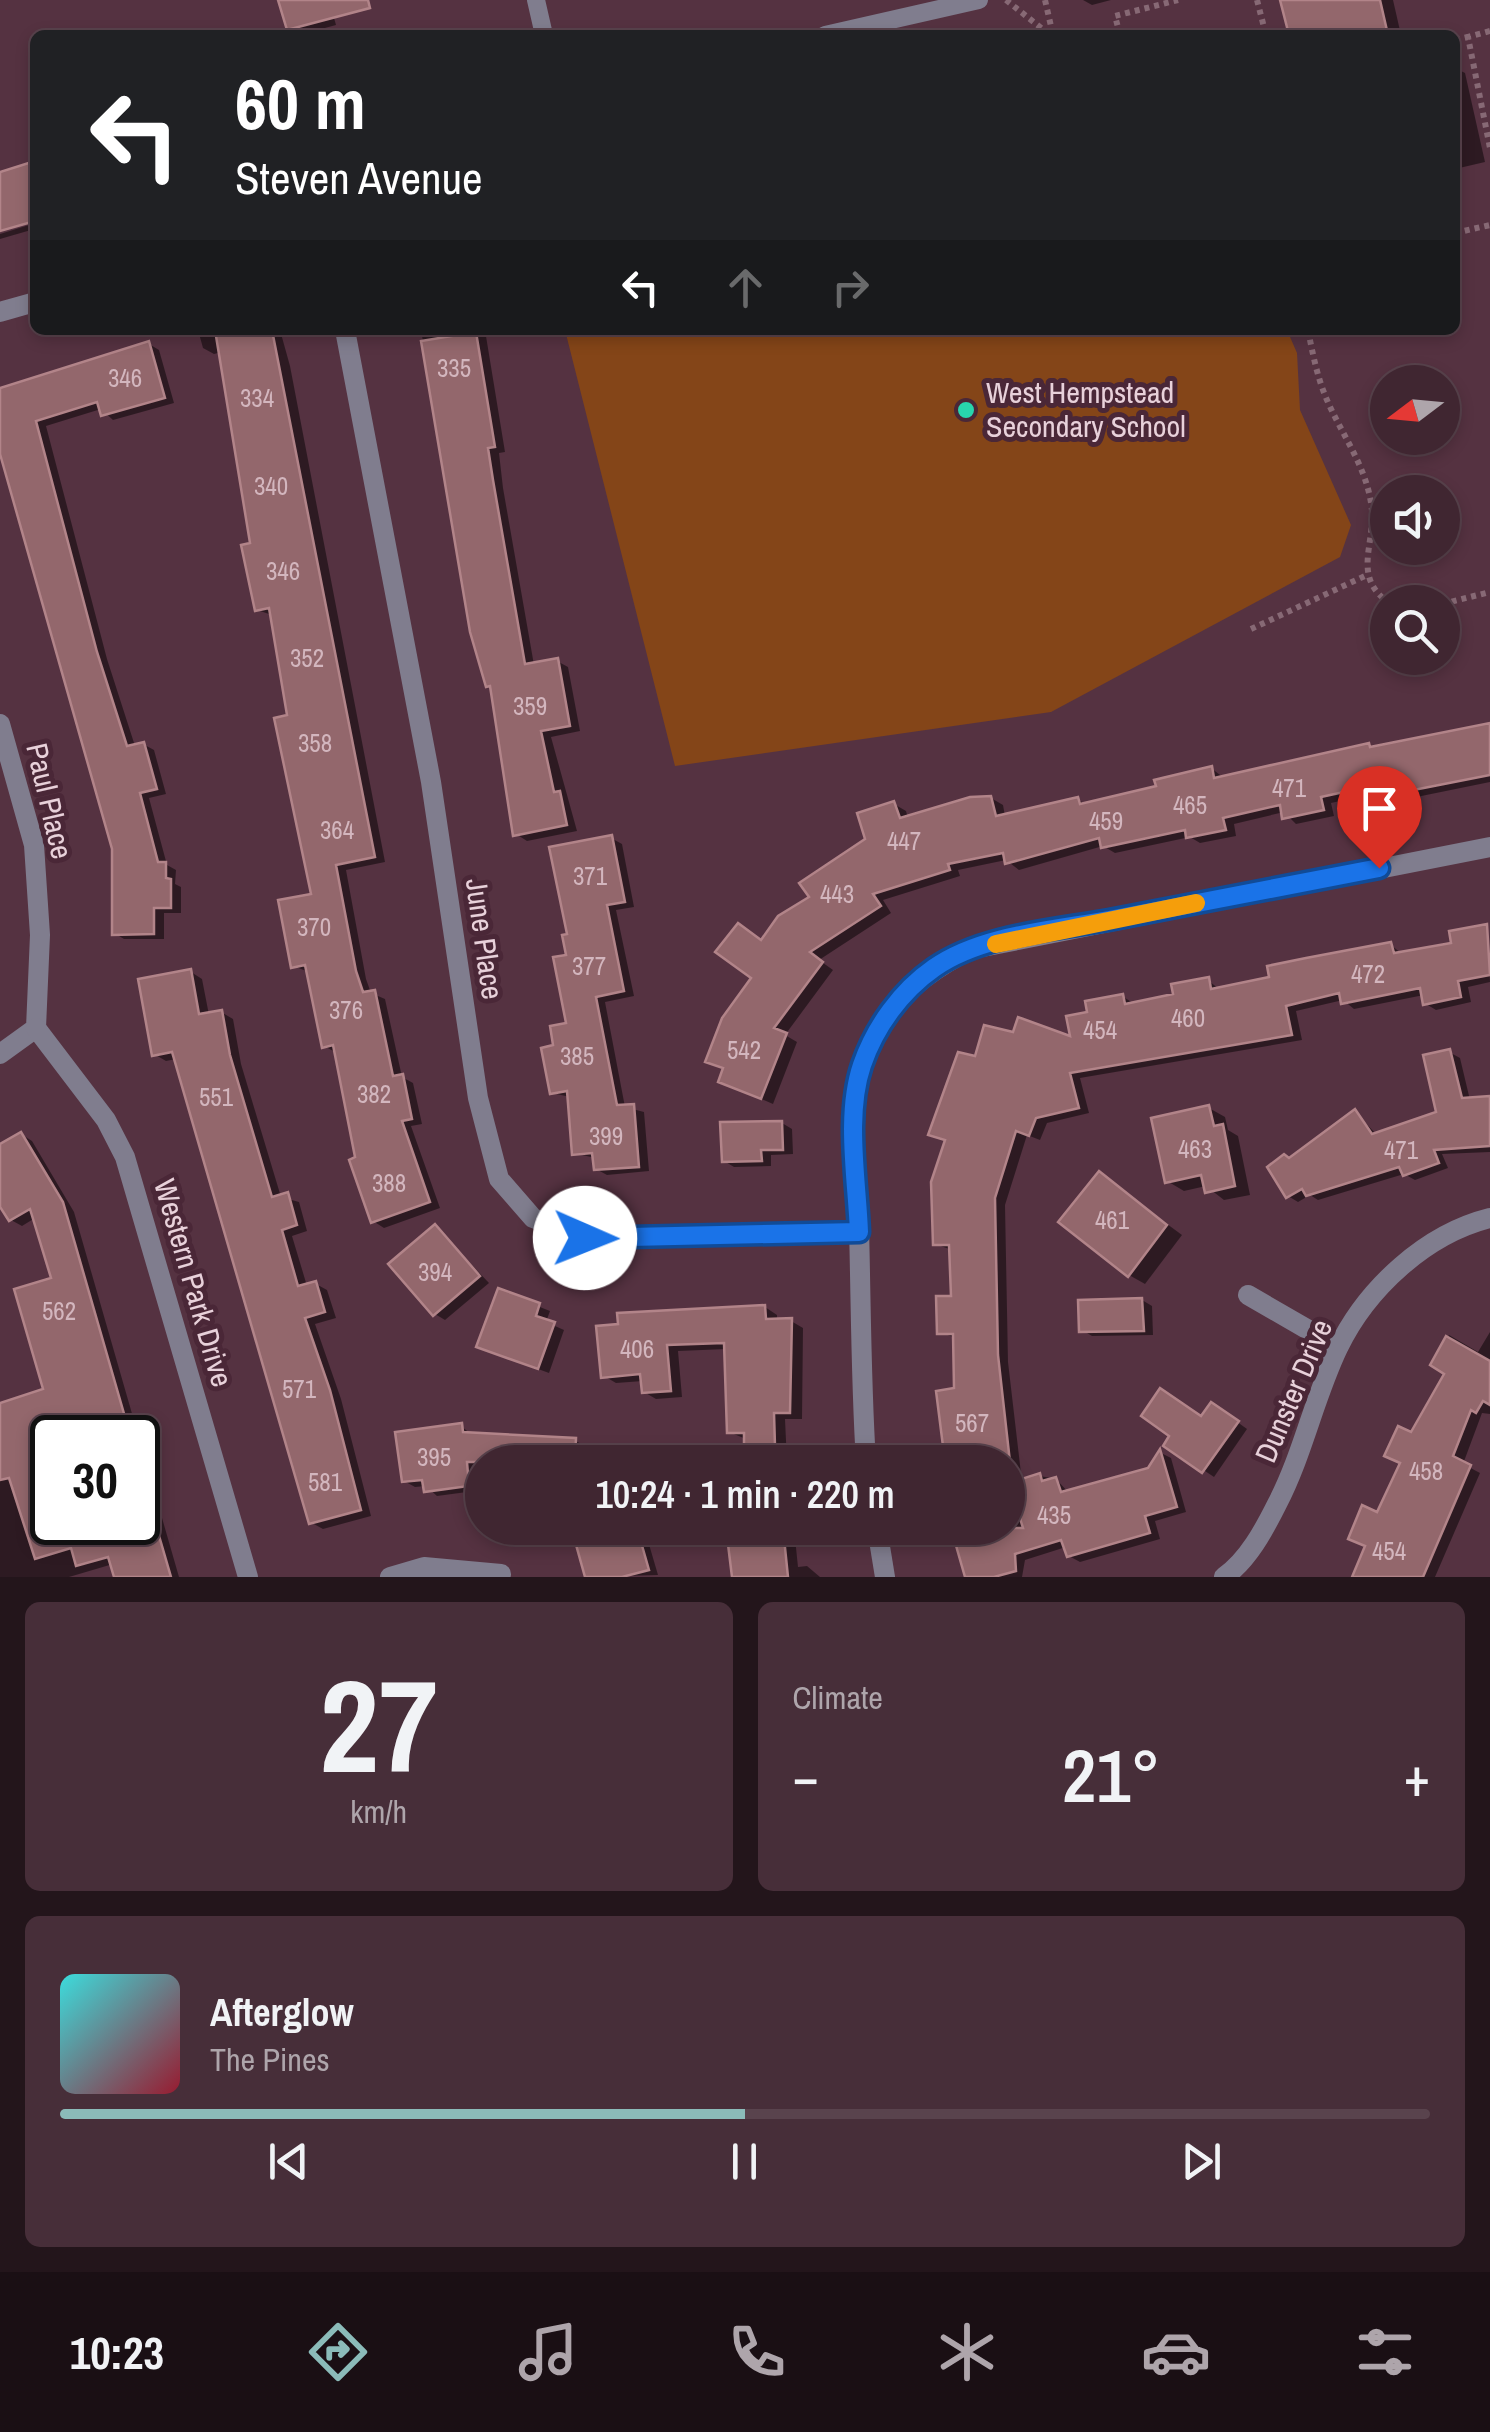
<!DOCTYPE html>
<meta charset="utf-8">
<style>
body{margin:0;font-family:"Archivo Narrow",sans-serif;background:#472e39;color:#f1f3f6;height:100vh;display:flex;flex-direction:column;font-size:38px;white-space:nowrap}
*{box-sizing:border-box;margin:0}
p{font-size:32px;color:#aea5ab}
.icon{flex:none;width:55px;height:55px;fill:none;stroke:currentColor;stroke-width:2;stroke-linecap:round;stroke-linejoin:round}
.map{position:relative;height:1577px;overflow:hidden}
.details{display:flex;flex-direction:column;gap:25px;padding:25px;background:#23151b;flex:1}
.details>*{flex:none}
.guide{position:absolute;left:30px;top:30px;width:1430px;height:305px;border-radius:15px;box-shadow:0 5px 15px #0003,0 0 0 2px #59434d;background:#202124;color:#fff;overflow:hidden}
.needle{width:65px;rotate:254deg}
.buttons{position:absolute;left:1370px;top:365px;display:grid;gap:20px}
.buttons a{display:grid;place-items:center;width:90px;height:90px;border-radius:50%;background:#402631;box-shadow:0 5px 15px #0003,0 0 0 2px #59434d;font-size:50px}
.speed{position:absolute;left:30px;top:1415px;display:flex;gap:20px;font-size:50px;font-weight:700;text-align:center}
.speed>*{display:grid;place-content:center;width:130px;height:130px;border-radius:50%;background:#402631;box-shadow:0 5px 15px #0003,0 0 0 2px #59434d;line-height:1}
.speed .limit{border:5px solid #111;border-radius:15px;background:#fff;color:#111}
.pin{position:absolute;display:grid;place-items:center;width:85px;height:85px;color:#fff;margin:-102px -42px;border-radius:50% 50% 50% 0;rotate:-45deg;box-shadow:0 0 10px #0007}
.pin .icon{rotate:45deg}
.me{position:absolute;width:110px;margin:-55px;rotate:91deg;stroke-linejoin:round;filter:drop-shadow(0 0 8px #0008)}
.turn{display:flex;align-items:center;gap:35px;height:210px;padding:0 40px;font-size:45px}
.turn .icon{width:130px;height:130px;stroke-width:2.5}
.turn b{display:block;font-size:70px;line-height:85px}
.lanes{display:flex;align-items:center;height:95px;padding:0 40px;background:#0003;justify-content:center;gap:50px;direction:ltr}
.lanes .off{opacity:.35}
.big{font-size:75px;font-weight:600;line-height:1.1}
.details .widget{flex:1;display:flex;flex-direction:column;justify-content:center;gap:15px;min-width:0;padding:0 35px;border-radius:15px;background:#472e39}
.details .dial{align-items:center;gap:0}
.dial b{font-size:130px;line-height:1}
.song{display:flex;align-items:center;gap:30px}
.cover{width:120px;height:120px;border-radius:15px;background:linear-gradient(135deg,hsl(180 70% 55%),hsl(350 70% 35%))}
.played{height:10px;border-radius:5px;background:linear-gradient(90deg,#8bbbb9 50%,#59434d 50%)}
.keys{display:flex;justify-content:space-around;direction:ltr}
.heat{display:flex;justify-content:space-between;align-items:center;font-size:55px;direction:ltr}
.details .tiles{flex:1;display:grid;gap:25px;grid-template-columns:1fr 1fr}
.widget:last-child{grid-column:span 2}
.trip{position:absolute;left:465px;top:1445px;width:560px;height:100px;border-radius:50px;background:#402631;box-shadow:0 5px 15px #0003,0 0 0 2px #59434d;font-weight:600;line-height:100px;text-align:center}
.dock{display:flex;height:160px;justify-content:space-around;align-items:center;background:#1a0f14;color:#aea5ab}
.dock .icon{width:70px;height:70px}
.dock .active{color:#8bbbb9}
.dock b{font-size:45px;color:#f1f3f6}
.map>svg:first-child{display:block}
</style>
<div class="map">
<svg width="1490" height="1577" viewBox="0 0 1490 1577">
<rect width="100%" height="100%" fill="#553241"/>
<polygon fill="#844518" points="565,330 1287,330 1297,353 1300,410 1351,525 1340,557 1051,712 675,766"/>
<g fill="#0007" fill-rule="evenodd">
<polygon points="281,0 329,0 336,25 299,35 289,29"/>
<polygon points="1083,0 1111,0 1092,5"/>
<polygon points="1283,0 1393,0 1401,35 1291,35"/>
<polygon points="1455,68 1465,73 1485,162 1455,169"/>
<polygon points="29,225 31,230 0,239 0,234"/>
<polygon points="198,330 280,330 290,366 385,862 346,870 366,979 371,993 385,999 402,1077 413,1083 422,1124 411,1126 440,1208 384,1228 373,1221 335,1052 324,1046 309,972 293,966 314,896 290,717 272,615 257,610 252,545 222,352 214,354 203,348"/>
<polygon points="421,330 485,330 505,452 499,453 503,488 534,665 557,661 568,667 580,731 551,737 577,831 527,841 516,834 493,688 473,631"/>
<polygon points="149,344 159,350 174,403 113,420 101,409 46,426 107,659 135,746 143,744 154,750 166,794 149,798 167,865 176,870 175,884 181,887 181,913 164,913 164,939 124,939 114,933 114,849 0,447 0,390"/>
<polygon points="1490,726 1490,782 1392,802 1380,792 1331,803 1334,816 1296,824 1284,812 1234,824 1236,836 1200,843 1190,837 1115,853 1103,846 1019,870 1006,860 958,870 960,876 883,900 891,913 819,960 833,970 785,1035 797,1042 773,1104 721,1081 726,1069 708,1061 754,977 762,942 868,840 894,804 906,811 908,818 991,798 1003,805 1005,816 1077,799 1087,805 1159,788 1211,768 1224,778 1369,746 1374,749"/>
<polygon points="611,838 622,844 634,907 616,910 634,996 605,1002 625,1107 644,1112 649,1171 607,1175 596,1169 595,1158 574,1153 570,1097 552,1093 556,1047 569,1025 570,936"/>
<polygon points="1487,926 1490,982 1468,987 1471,1002 1436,1010 1426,1004 1424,995 1354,1009 1343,1000 1296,1011 1302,1040 1080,1078 1089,1113 1047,1123 1040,1140 1027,1135 1005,1205 1008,1362 1022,1482 1040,1476 1056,1479 1069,1493 1149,1470 1161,1453 1171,1458 1186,1512 1155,1521 1160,1539 1080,1562 1069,1556 1066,1547 1025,1560 1022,1577 968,1577 954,1529 1008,1528 1008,1462 945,1462 941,1446 946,1446 957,1390 956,1338 939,1332 953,1299 952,1250 935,1244 947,1141 931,1134 976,1059 1015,1035 1073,1040 1090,1014 1122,996 1133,1003 1176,996 1208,980 1220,990 1391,945 1402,954 1454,945"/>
<polygon points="191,972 202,979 209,1015 221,1012 233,1019 241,1064 281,1197 299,1202 307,1231 292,1236 307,1286 316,1284 327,1290 336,1318 315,1324 341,1399 371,1516 323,1529 312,1523 176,1059 166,1061 154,1054"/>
<polygon points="1449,1052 1460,1058 1470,1100 1490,1098 1490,1152 1442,1154 1448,1168 1415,1180 1404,1174 1318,1200 1310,1195 1298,1202 1288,1196 1290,1160 1355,1112 1377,1135 1439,1113"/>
<polygon points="1209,1108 1225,1117 1228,1130 1238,1136 1250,1195 1224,1200 1206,1186 1184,1191 1167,1181"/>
<polygon points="782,1123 792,1129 793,1154 771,1155 771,1166 734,1167 724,1161"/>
<path d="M21,1134L32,1141L74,1212L179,1577H117L113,1564L69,1577H0V1405L46,1390L54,1280L35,1218L22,1226L11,1220L0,1202V1147ZM52,1438H138V1522H52Z"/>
<polygon points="1099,1174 1182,1235 1145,1284 1129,1275"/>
<polygon points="436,1227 489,1283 445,1320 435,1314"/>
<polygon points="499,1291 550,1311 546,1322 564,1330 549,1373 489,1351"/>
<polygon points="1142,1300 1152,1306 1153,1335 1092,1336 1082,1330"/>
<polygon points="765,1307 777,1315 777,1321 791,1321 803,1328 802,1419 785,1419 787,1462 748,1462 746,1439 729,1432 727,1349 678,1351 682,1397 656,1399 644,1392 643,1381 616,1383 604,1376 599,1329"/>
<polygon points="1490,1332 1490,1414 1482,1413 1463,1464 1480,1473 1435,1577 1355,1577 1412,1435 1448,1373 1433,1364 1449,1335 1478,1352"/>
<polygon points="1222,1411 1247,1429 1214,1477 1166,1445 1202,1418"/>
<polygon points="461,1426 472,1435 576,1441 586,1447 585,1462 482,1462 482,1490 437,1496 426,1486 415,1487 404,1481"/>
<polygon points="636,1528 646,1534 658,1575 588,1577"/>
<polygon points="729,1528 794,1528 798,1567 807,1566 820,1577 734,1577"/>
</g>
<g fill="#93676c" stroke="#b28489" stroke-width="2.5">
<polygon points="278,0 368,0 370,8 287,30"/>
<polygon points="1280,0 1380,0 1388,35 1289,35"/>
<polygon points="35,161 35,221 0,231 0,172"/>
<polygon points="215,330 272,330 375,857 336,865 356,971 363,992 375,990 393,1076 403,1074 412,1119 402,1121 430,1202 371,1223 349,1160 355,1157 333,1045 322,1048 305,965 291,968 278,900 311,894 274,718 287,715 269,608 255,611 241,545 250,543"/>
<polygon points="476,332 495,447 488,448 493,480 525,664 558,658 570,726 541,731 554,792 560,791 567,825 513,836 490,686 486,687 470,632 421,341"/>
<polygon points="149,341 165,398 101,416 97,402 36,421 97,652 127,746 144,742 157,789 140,793 158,862 166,862 166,878 171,879 171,908 154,908 154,934 112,935 112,849 0,454 0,388"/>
<polygon points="1490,723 1490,775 1378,797 1376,785 1321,797 1324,810 1282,819 1280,805 1223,818 1226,830 1186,838 1185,830 1101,848 1099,838 1005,864 1003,853 948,864 950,870 873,894 881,906 810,952 823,962 774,1028 787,1033 761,1099 718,1082 723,1068 705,1062 722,1018 751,978 715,952 738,923 761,940 778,916 809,897 799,883 865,839 857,813 894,801 900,818 970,797 991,796 996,816 1078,797 1080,804 1156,786 1154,780 1212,766 1214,778 1369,743 1370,747"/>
<polygon points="612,835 625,902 607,905 624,991 596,997 617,1105 634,1104 639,1167 594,1170 592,1153 572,1155 567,1091 550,1094 541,1048 553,1045 550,1026 566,1023 553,957 566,955 562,935 567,934 549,847"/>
<polygon points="1487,924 1490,975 1458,981 1461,997 1423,1005 1420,988 1341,1004 1339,993 1286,1006 1292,1035 1070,1073 1079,1108 1036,1118 1029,1136 1016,1131 995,1198 998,1355 1010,1462 945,1462 936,1391 954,1388 953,1334 937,1334 936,1296 951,1296 949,1245 933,1245 931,1182 945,1140 928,1135 958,1052 975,1056 984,1025 1013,1032 1018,1017 1070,1036 1066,1016 1087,1012 1085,1001 1123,994 1125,1004 1173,994 1171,984 1209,977 1211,989 1269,977 1267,966 1306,958 1391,942 1394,953 1451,943 1449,931"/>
<polygon points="191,969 199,1014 222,1010 230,1055 272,1197 288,1192 297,1225 282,1230 298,1286 316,1281 325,1312 305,1318 330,1390 361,1510 309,1524 172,1052 152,1056 138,979"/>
<polygon points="1450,1049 1462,1098 1490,1096 1490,1146 1434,1150 1439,1163 1403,1176 1399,1167 1306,1196 1302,1189 1286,1198 1267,1167 1284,1154 1289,1158 1355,1109 1372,1134 1436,1112 1423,1055"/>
<polygon points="1209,1105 1214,1126 1223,1124 1235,1186 1205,1193 1201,1175 1165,1183 1151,1118"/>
<polygon points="782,1121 783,1150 761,1150 762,1161 722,1162 720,1122"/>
<polygon points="21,1132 63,1202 131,1438 52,1438 52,1468 38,1473 52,1522 155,1522 171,1577 114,1577 108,1557 76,1566 71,1548 35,1559 9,1478 0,1480 0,1403 43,1389 14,1289 51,1278 30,1209 9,1221 0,1207 0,1144"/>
<polygon points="1099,1171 1167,1225 1128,1277 1058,1222"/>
<polygon points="435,1224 480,1276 433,1316 388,1264"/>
<polygon points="498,1288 540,1303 536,1316 555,1322 538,1369 476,1347"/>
<polygon points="1142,1298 1144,1331 1079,1332 1078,1300"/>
<polygon points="765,1305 766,1319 792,1318 790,1413 774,1413 775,1446 744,1447 744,1433 727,1433 724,1343 667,1345 671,1391 642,1393 640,1374 601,1378 596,1326 618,1324 617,1313"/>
<polygon points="1446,1336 1490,1361 1490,1405 1483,1401 1476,1413 1471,1410 1453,1456 1471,1465 1423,1577 1352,1577 1365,1546 1348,1539 1362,1505 1377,1512 1400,1463 1384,1456 1398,1426 1411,1432 1444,1374 1430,1365"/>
<polygon points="1160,1388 1201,1416 1211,1402 1239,1421 1202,1473 1163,1446 1169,1436 1141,1416"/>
<polygon points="462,1423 463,1432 576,1438 575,1462 467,1462 469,1486 424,1492 422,1480 402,1482 395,1432"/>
<polygon points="1160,1449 1177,1507 1145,1516 1150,1533 1067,1557 1061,1540 1015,1554 1016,1571 994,1577 965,1577 951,1528 1023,1528 1009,1483 1040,1473 1042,1481 1056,1477 1061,1492 1148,1468"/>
<polygon points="586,1528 637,1528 649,1570 622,1577 585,1577 575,1541 589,1537"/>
<polygon points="726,1528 783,1528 788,1577 732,1577"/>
</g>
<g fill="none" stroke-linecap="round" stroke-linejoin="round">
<g stroke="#876975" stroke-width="6" stroke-dasharray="5 5" stroke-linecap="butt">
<polyline points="1006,0 1050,35"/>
<polyline points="1045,0 1053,35"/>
<polyline points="1257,0 1266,35"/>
<polyline points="1490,31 1468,37 1490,148"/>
<polyline points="1120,35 1115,16 1178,0"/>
<polyline points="1455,40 1468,37"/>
<polyline points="1455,233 1490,225"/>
<path d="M1308,330C1312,350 1316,371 1323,390C1338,431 1368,465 1372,511C1374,547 1353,577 1388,602"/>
<polyline points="1442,604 1490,592"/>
<polyline points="1251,629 1367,575"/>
</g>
<g stroke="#807d8e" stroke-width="18">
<polyline points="536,0 544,35"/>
<polyline points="825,35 979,0"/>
</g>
<g stroke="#807d8e" stroke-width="20">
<polyline points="0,312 35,302"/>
<polyline points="345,330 431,782 478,1098 499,1179 533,1218 585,1238 859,1232"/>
<polyline points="0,724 34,845 40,935 36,1028 0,1054"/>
<polyline points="36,1028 106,1120 125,1157 248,1577"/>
<polyline points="1248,1295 1338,1347"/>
<path d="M866,1462C861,1384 861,1306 859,1227C857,1176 848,1118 861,1068C877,1011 921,974 972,949L1490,847"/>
<polyline points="877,1528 885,1577"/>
<polyline points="390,1577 424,1567 501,1574"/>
<path d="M1224,1577C1248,1560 1264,1530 1277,1504C1303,1454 1314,1398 1338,1348C1367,1288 1426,1234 1490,1218"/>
</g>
</g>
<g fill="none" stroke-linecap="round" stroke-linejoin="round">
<g stroke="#114b97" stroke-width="25">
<path id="route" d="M585,1238L859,1232C857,1180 845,1115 862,1065C875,1027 901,991 934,968C981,935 1053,930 1109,920C1199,903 1289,886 1379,868"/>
</g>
<use href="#route" stroke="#1a73e8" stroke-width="18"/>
<polyline stroke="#f59e0b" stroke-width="18" points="996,944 1196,903"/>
</g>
<circle fill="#28d5ad" stroke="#4a2737" stroke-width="4" cx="966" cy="410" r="10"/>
<g text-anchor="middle" stroke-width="10" stroke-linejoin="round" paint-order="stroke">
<g font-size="25" fill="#d3b6be">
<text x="454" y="377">335</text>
<text x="125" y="387">346</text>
<text x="257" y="407">334</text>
<text x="271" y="495">340</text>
<text x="283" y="580">346</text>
<text x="307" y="667">352</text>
<text x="530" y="715">359</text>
<text x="315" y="752">358</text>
<text x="1289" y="797">471</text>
<text x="1190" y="814">465</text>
<text x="1106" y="830">459</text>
<text x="337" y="839">364</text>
<text x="904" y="850">447</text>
<text x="590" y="885">371</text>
<text x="837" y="903">443</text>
<text x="314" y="936">370</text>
<text x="589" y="975">377</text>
<text x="1368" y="983">472</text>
<text x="346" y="1019">376</text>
<text x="1188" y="1027">460</text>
<text x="1100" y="1039">454</text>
<text x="744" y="1059">542</text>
<text x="577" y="1065">385</text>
<text x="374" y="1103">382</text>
<text x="216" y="1106">551</text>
<text x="606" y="1145">399</text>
<text x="1195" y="1158">463</text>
<text x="1401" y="1159">471</text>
<text x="389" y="1192">388</text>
<text x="1112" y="1229">461</text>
<text x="435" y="1281">394</text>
<text x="59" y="1320">562</text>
<text x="637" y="1358">406</text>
<text x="299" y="1398">571</text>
<text x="972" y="1432">567</text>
<text x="434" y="1466">395</text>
<text x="1426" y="1480">458</text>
<text x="325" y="1491">581</text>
<text x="1054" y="1524">435</text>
<text x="1389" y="1560">454</text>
</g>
<g font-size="30" fill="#e8d1da" stroke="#4a2737" text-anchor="start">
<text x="986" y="403">West Hempstead<tspan x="986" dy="34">Secondary School</tspan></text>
</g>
<g font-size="30" fill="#e8d1da" stroke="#4a2737">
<text transform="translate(49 801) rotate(77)" y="10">Paul Place</text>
<text transform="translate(484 939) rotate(82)" y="10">June Place</text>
<text transform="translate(193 1283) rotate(74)" y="10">Western Park Drive</text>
<text transform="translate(1294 1391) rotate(-67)" y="10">Dunster Drive</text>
</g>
</g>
</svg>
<div class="buttons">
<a><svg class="needle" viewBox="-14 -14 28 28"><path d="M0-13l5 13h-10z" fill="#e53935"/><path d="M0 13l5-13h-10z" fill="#aea5ab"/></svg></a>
<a><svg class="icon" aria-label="sound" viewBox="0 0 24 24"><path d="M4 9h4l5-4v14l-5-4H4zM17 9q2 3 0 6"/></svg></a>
<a><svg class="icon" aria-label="search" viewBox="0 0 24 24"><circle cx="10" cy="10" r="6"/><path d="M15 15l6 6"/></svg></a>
</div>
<div class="speed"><div class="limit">30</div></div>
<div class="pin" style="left:1379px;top:868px;background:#d93025"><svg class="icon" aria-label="arrive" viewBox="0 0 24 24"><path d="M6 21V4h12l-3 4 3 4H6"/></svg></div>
<svg class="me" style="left:585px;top:1238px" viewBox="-20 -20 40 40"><circle r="19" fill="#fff"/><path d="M0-13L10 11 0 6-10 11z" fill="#1a73e8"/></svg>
<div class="trip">10:24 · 1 min · 220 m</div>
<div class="guide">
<div class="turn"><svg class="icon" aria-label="left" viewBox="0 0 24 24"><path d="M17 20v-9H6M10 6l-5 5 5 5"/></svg><div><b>60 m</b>Steven Avenue</div></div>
<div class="lanes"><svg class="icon" aria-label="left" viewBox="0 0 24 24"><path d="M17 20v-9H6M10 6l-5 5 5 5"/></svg><svg class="icon off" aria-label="ahead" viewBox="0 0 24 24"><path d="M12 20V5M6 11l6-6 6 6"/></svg><svg class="icon off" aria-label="right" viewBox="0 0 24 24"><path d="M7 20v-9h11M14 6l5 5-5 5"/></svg></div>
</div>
</div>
<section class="details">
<div class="tiles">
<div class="widget dial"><b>27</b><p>km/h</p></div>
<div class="widget"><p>Climate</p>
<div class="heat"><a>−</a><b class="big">21°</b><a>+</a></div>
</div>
<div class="widget">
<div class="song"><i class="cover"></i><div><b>Afterglow</b><p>The Pines</p></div></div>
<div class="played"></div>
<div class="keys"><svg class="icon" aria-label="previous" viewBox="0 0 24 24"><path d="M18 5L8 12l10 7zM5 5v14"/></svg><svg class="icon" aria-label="pause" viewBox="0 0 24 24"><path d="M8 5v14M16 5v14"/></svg><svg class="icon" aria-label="next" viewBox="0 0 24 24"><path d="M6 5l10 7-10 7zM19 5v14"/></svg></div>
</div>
</div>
</section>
<nav class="dock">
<b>10:23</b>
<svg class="icon active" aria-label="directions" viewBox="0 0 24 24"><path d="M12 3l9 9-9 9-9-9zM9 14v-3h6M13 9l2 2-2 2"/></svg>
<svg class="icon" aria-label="music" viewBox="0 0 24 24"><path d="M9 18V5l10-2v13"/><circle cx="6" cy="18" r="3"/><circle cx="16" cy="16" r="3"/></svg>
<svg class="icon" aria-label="phone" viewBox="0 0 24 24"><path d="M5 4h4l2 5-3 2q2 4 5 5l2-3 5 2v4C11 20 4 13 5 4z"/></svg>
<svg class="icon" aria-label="climate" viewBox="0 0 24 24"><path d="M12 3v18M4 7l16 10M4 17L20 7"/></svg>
<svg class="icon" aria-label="car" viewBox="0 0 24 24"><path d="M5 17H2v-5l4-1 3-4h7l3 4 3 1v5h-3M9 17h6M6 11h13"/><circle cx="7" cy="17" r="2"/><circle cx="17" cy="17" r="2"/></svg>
<svg class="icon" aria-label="filters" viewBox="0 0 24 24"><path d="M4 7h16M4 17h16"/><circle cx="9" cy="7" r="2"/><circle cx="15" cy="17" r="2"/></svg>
</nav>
